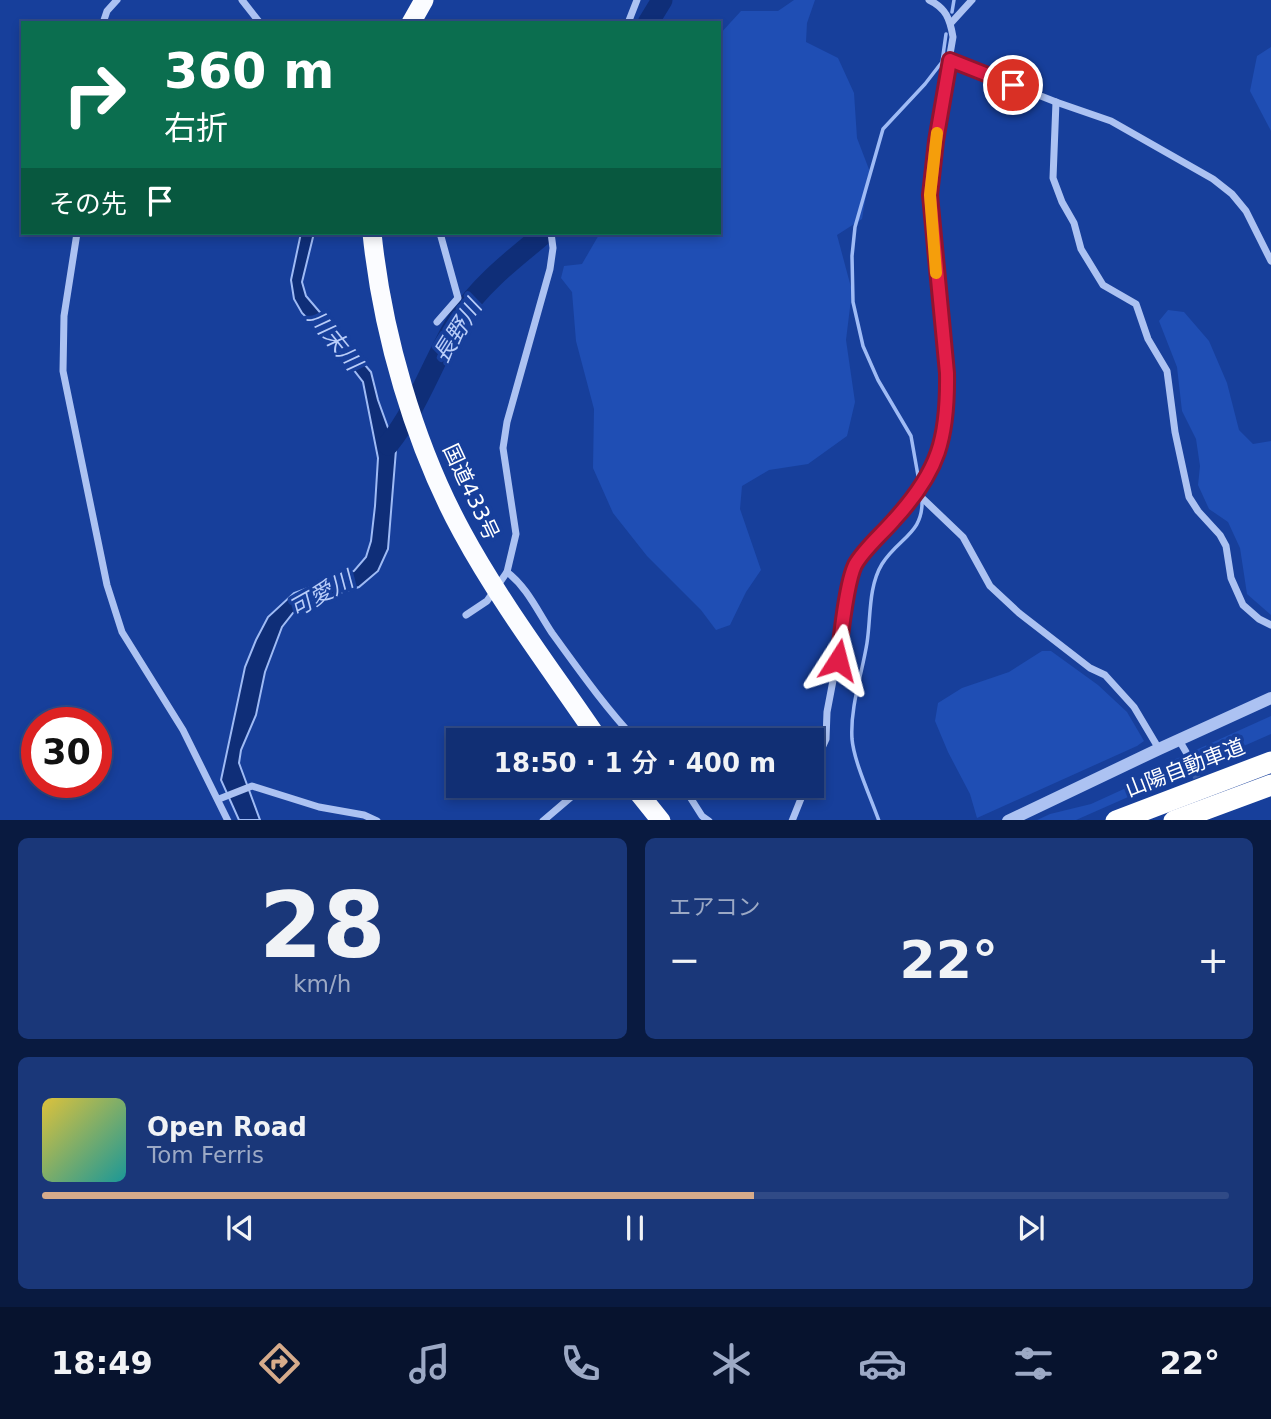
<!DOCTYPE html>
<html lang="ja">
<meta charset="utf-8">
<style>
body{margin:0;font-family:"DejaVu Sans","Noto Sans JP",sans-serif;background:#1a3779;color:#f1f3f6;height:100vh;display:flex;flex-direction:column;font-size:26px;white-space:nowrap}
*{box-sizing:border-box;margin:0}
p{font-size:23px;color:#9ca9c5}
.icon{flex:none;width:38px;height:38px;fill:none;stroke:currentColor;stroke-width:2;stroke-linecap:round;stroke-linejoin:round}
.map{position:relative;height:820px;overflow:hidden}
.drawer{display:flex;flex-direction:column;gap:18px;padding:18px;background:#091a40;flex:1}
.drawer>*{flex:none}
.top-card{position:absolute;left:21px;top:21px;width:700px;height:214px;border-radius:0px;box-shadow:0 4px 10px #0003,0 0 0 2px #304a86;background:#0b6e4f;color:#fff;overflow:hidden}
.speed{position:absolute;left:21px;top:707px;display:flex;gap:14px;font-size:35px;font-weight:700;text-align:center}
.speed>*{display:grid;place-content:center;width:91px;height:91px;border-radius:50%;background:#112f74;box-shadow:0 4px 10px #0003,0 0 0 2px #304a86;line-height:1}
.speed .limit{border:10px solid #d22;background:#fff;color:#111}
.pin{position:absolute;display:grid;place-items:center;width:60px;height:60px;color:#fff;margin:-30px;border:4px solid #fff;border-radius:50%;box-shadow:0 2px 7px #0007}
.me{position:absolute;width:77px;margin:-38px;rotate:9deg;stroke-linejoin:round;filter:drop-shadow(0 0 5px #0008)}
.turn{display:flex;align-items:center;gap:24px;height:147px;padding:0 28px;font-size:32px}
.turn .icon{width:91px;height:91px;stroke-width:2.5}
.turn b{display:block;font-size:49px;line-height:60px}
.then{display:flex;align-items:center;height:66px;padding:0 28px;background:#0003;gap:14px;font-size:26px}
.big{font-size:52px;font-weight:600;line-height:1.1}
.drawer .widget{flex:1;display:flex;flex-direction:column;justify-content:center;gap:10px;min-width:0;padding:0 24px;border-radius:10px;background:#1a3779}
.drawer .dial{align-items:center;gap:0}
.dial b{font-size:91px;line-height:1}
.song{display:flex;align-items:center;gap:21px}
.cover{width:84px;height:84px;border-radius:10px;background:linear-gradient(135deg,hsl(50 70% 55%),hsl(180 70% 35%))}
.played{height:7px;border-radius:4px;background:linear-gradient(90deg,#d6ab8b 60%,#304a86 60%)}
.keys{display:flex;justify-content:space-around;direction:ltr}
.heat{display:flex;justify-content:space-between;align-items:center;font-size:38px;direction:ltr}
.drawer .tiles{flex:1;display:grid;gap:18px;grid-template-columns:1fr 1fr}
.widget:last-child{grid-column:span 2}
.trip{position:absolute;left:446px;top:728px;width:378px;height:70px;border-radius:0px;background:#112f74;box-shadow:0 4px 10px #0003,0 0 0 2px #304a86;font-weight:600;line-height:70px;text-align:center}
.menu{display:flex;height:112px;justify-content:space-around;align-items:center;background:#07132e;color:#9ca9c5}
.menu .icon{width:49px;height:49px}
.menu .current{color:#d6ab8b}
.menu b{font-size:32px;color:#f1f3f6}
.map>svg:first-child{display:block}
</style>
<div class="map">
<svg width="1271" height="821" viewBox="0 0 1271 821">
<rect width="100%" height="100%" fill="#173f9b"/>
<g fill="#1f4eb4">
<polygon points="794,0 815,0 807,23 806,42 838,58 854,93 857,138 870,172 862,219 837,235 852,291 846,340 855,402 847,436 808,464 769,470 742,486 740,509 761,570 746,592 730,625 716,630 701,610 647,556 613,513 593,468 594,409 576,341 572,292 561,278 564,266 582,264 600,233 719,233 719,35 741,11 778,11"/>
<polygon points="1271,47 1271,131 1250,91 1257,56"/>
<polygon points="1168,310 1184,312 1209,341 1227,383 1239,430 1253,444 1271,441 1271,615 1247,594 1240,548 1228,522 1209,509 1198,485 1200,466 1196,439 1182,411 1177,367 1159,321"/>
<polygon points="1042,651 1051,651 1098,685 1127,712 1144,741 1137,746 977,818 970,794 948,752 935,721 938,703 962,688 1009,672"/>
<polygon points="1271,716 1271,734 1076,820 1035,821 1050,814 1091,804 1137,783 1167,763"/>
</g>
<polygon fill="#0f2e78" stroke="#9fbbf5" stroke-width="2" points="301,233 314,233 302,282 306,296 371,372 378,400 396,450 388,549 378,571 359,587 307,603 293,613 282,627 265,672 256,715 241,750 239,763 260,820 239,820 221,780 245,667 256,640 268,617 294,593 354,571 366,557 371,541 375,506 378,458 363,382 335,346 302,313 294,299 291,280"/>
<g fill="none" stroke-linecap="round" stroke-linejoin="round">
<g stroke="#9fbbf5" stroke-width="3.5">
<polyline points="952,12 954,0"/>
<polyline points="920,487 911,436 878,380 863,346 853,302 852,256 855,227 883,129 925,84 942,62 946,34"/>
<path d="M879,821C871,798 854,762 852,739C850,707 862,674 867,643C871,618 868,587 882,564C899,537 924,534 922,498"/>
</g>
<g stroke="#0f2e78" stroke-width="21">
<polyline points="648,23 662,0"/>
<path d="M388,445C419,406 433,361 458,319C479,285 516,257 545,233"/>
</g>
<polyline stroke="#3a5caa" stroke-width="7" stroke-dasharray="7 3.5" stroke-linecap="butt" points="1186,752 1201,788"/>
<g stroke="#acc2f2" stroke-width="7">
<polyline points="242,0 260,23"/>
<polyline points="103,23 107,11 117,0"/>
<polyline points="628,23 637,0"/>
<polyline points="951,23 972,0"/>
<polyline points="950,60 1056,102 1111,121 1213,179 1232,194 1246,211 1271,261"/>
<polyline points="1056,102 1053,178 1062,202 1074,223 1081,249 1103,285 1136,304 1148,339 1167,371 1175,432 1189,497 1198,511 1220,535 1226,546 1231,578 1243,605 1259,619 1271,625"/>
<polyline points="77,233 64,316 63,371 107,585 122,632 183,730 228,821"/>
<path d="M551,233L553,248L550,269L507,422L503,448L516,534L507,572C527,587 538,612 552,633C579,670 605,707 636,740"/>
<polyline points="437,322 458,298 440,233"/>
<polyline points="918,494 963,537 990,586 1019,613 1090,668 1105,675 1134,707 1159,749"/>
<polyline points="466,615 487,601 507,572"/>
<polyline points="1179,740 1186,752"/>
<path d="M812,770L826,739L827,712L855,565L918,494L937,457L944,427L947,373L930,195L935,141L953,37C950,19 946,8 929,0"/>
<polyline points="683,786 702,816 709,821"/>
<polyline points="219,799 252,786 319,807 364,815 377,821"/>
<polyline points="543,821 584,786"/>
<polyline points="792,821 806,786"/>
</g>
<polyline stroke="#acc2f2" stroke-width="12" points="1008,821 1159,749 1271,698"/>
<g stroke="#fbfcff" stroke-width="19">
<polyline points="411,23 424,0"/>
<path d="M372,233C382,332 414,444 462,532C501,604 553,672 599,740"/>
<polyline points="633,786 661,821"/>
</g>
<g stroke="#fff" stroke-width="21">
<polyline points="1116,821 1271,762"/>
<polyline points="1174,821 1271,785"/>
</g>
</g>
<g fill="none" stroke-linecap="round" stroke-linejoin="round">
<g stroke="#92132f" stroke-width="18">
<path id="route" d="M838,660C841,637 846,584 855,565C864,549 882,534 894,520C939,471 948,438 947,373L930,195L936,141L950,60L1013,85"/>
</g>
<use href="#route" stroke="#e11d48" stroke-width="12"/>
<polyline stroke="#f59e0b" stroke-width="12" points="936,273 930,195 937,133"/>
</g>
<g text-anchor="middle" stroke-width="7" stroke-linejoin="round" paint-order="stroke">
<g font-size="21" fill="#fff" stroke="#173f9b">
<text transform="translate(471 492) rotate(65)" y="7">国道433号</text>
<text transform="translate(1185 768) rotate(-21)" y="7">山陽自動車道</text>
</g>
<g font-size="23" font-style="italic" fill="#b9cdf9" stroke="#173f9b">
<text transform="translate(457 331) rotate(-58)" y="8">長野川</text>
<text transform="translate(335 340) rotate(51)" y="8">川末川</text>
<text transform="translate(321 594) rotate(-29)" y="8">可愛川</text>
</g>
</g>
</svg>
<div class="speed"><div class="limit">30</div></div>
<div class="pin" style="left:1013px;top:85px;background:#d93025"><svg class="icon" aria-label="arrive" viewBox="0 0 24 24"><path d="M6 21V4h12l-3 4 3 4H6"/></svg></div>
<svg class="me" style="left:838px;top:660px" viewBox="-20 -20 40 40"><path d="M0-17L14 15 0 8-14 15z" fill="#e11d48" stroke="#fff" stroke-width="4"/></svg>
<div class="trip">18:50 · 1 分 · 400 m</div>
<div class="top-card">
<div class="turn"><svg class="icon" aria-label="right" viewBox="0 0 24 24"><path d="M7 20v-9h11M14 6l5 5-5 5"/></svg><div><b>360 m</b>右折</div></div>
<div class="then">その先<svg class="icon" aria-label="arrive" viewBox="0 0 24 24"><path d="M6 21V4h12l-3 4 3 4H6"/></svg></div>
</div>
</div>
<section class="drawer">
<div class="tiles">
<div class="widget dial"><b>28</b><p>km/h</p></div>
<div class="widget"><p>エアコン</p>
<div class="heat"><a>−</a><b class="big">22°</b><a>+</a></div>
</div>
<div class="widget">
<div class="song"><i class="cover"></i><div><b>Open Road</b><p>Tom Ferris</p></div></div>
<div class="played"></div>
<div class="keys"><svg class="icon" aria-label="previous" viewBox="0 0 24 24"><path d="M18 5L8 12l10 7zM5 5v14"/></svg><svg class="icon" aria-label="pause" viewBox="0 0 24 24"><path d="M8 5v14M16 5v14"/></svg><svg class="icon" aria-label="next" viewBox="0 0 24 24"><path d="M6 5l10 7-10 7zM19 5v14"/></svg></div>
</div>
</div>
</section>
<nav class="menu">
<b>18:49</b>
<svg class="icon current" aria-label="directions" viewBox="0 0 24 24"><path d="M12 3l9 9-9 9-9-9zM9 14v-3h6M13 9l2 2-2 2"/></svg>
<svg class="icon" aria-label="music" viewBox="0 0 24 24"><path d="M9 18V5l10-2v13"/><circle cx="6" cy="18" r="3"/><circle cx="16" cy="16" r="3"/></svg>
<svg class="icon" aria-label="phone" viewBox="0 0 24 24"><path d="M5 4h4l2 5-3 2q2 4 5 5l2-3 5 2v4C11 20 4 13 5 4z"/></svg>
<svg class="icon" aria-label="climate" viewBox="0 0 24 24"><path d="M12 3v18M4 7l16 10M4 17L20 7"/></svg>
<svg class="icon" aria-label="car" viewBox="0 0 24 24"><path d="M5 17H2v-5l4-1 3-4h7l3 4 3 1v5h-3M9 17h6M6 11h13"/><circle cx="7" cy="17" r="2"/><circle cx="17" cy="17" r="2"/></svg>
<svg class="icon" aria-label="filters" viewBox="0 0 24 24"><path d="M4 7h16M4 17h16"/><circle cx="9" cy="7" r="2"/><circle cx="15" cy="17" r="2"/></svg>
<b>22°</b>
</nav>
